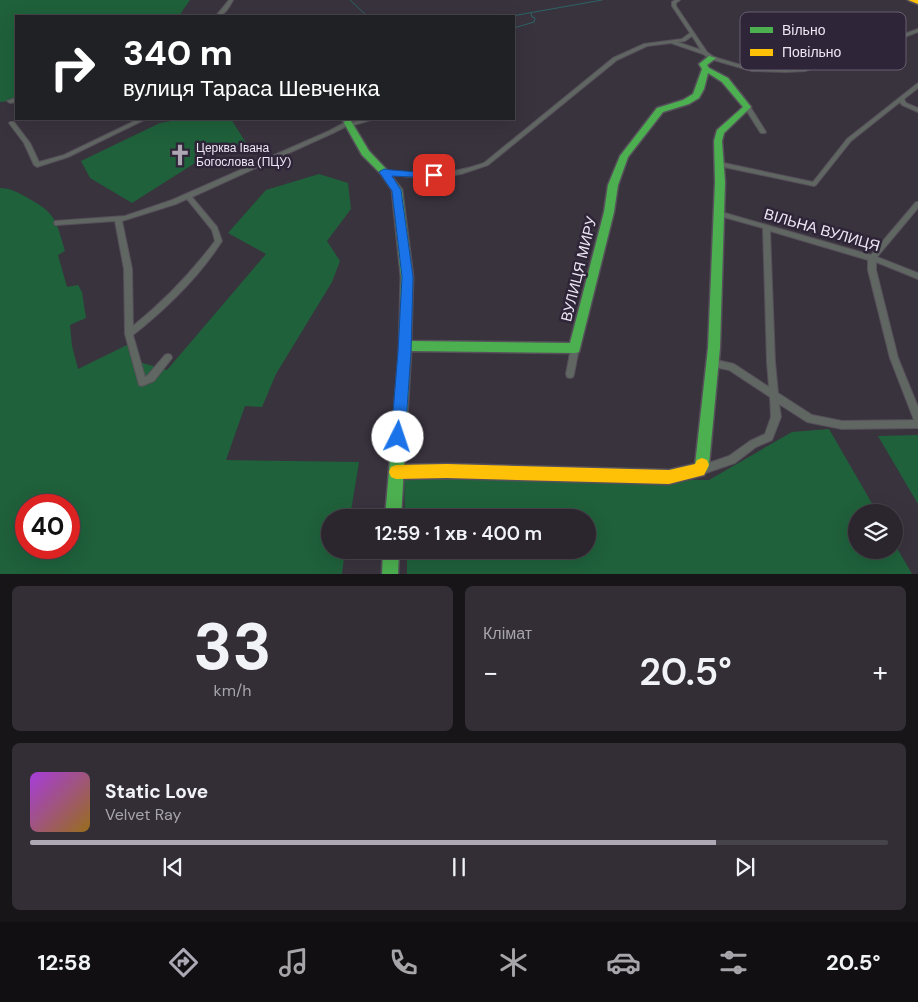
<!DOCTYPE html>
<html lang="uk">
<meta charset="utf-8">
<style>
body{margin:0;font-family:"DM Sans",sans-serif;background:#332e36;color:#f1f3f6;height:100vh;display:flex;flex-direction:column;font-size:19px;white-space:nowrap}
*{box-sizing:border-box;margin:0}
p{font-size:16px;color:#a6a5aa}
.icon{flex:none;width:28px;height:28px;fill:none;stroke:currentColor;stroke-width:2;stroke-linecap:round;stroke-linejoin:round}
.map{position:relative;height:574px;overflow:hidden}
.panel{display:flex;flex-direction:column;gap:12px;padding:12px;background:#181519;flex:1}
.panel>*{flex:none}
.top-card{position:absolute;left:15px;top:15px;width:500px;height:105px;border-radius:0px;box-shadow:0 5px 20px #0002,0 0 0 1px #47434a;background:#202124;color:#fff;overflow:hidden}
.tools{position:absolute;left:848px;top:504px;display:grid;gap:10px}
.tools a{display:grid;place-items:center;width:55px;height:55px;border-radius:50%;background:#2b262e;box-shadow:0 5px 20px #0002,0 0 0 1px #47434a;font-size:25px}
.speed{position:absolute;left:15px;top:494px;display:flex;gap:10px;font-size:25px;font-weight:700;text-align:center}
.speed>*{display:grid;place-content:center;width:65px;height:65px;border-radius:50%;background:#2b262e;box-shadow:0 5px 20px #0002,0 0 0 1px #47434a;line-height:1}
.speed .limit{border:8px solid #d22;background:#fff;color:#111}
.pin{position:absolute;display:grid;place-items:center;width:42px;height:42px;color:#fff;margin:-21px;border-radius:10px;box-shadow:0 2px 8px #0006}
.me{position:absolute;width:55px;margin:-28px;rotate:4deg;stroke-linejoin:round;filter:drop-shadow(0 0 4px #0008)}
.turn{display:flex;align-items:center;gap:18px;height:105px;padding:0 25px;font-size:22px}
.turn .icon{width:65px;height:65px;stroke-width:2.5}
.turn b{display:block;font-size:35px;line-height:42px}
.big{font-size:38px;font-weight:600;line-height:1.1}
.panel .widget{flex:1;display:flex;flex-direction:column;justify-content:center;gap:8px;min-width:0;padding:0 18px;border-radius:8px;background:#332e36}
.panel .dial{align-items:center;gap:0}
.dial b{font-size:65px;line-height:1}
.song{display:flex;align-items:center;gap:15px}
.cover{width:60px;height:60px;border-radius:8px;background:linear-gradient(135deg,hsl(280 70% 55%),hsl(40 70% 35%))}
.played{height:5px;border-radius:2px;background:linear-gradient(90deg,#aea7b4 80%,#47434a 80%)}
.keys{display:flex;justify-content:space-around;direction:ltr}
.heat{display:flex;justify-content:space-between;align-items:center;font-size:28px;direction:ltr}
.panel .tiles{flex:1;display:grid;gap:12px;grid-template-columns:1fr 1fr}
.widget:last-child{grid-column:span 2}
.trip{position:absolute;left:321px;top:509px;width:275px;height:50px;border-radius:25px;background:#2b262e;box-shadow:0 5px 20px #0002,0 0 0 1px #47434a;font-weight:600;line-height:50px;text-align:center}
.tabs{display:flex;height:80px;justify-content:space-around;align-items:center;background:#110f12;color:#a6a5aa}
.tabs .icon{width:35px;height:35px}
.tabs .current{color:#aea7b4}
.tabs b{font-size:22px;color:#f1f3f6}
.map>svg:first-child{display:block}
</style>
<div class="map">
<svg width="918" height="575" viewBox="0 0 918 575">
<rect width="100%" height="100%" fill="#39333e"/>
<g fill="#1f613b" fill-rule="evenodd">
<polygon points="0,0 190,0 179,16 16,16 16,96 10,101 0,102"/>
<polygon points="183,119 231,119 246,143 214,151 132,203 90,178 81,161 160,123"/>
<path d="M319,174L348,183L351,209L327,241L340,261L332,282L276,374L262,407L245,406L226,460L359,462L350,517L330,518V550H345L342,574L0,575V188C9,188 18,192 26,197C56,213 56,220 65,251L58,255L67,287L78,285L82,292L86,318L70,325L72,346L78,369L131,343L132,360L167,370L266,254L228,233L266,190ZM26,505H69V548H26Z"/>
<polygon points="829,429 877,512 856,512 856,550 894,550 894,543 912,574 407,574 407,550 588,550 588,518 405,517 404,477 709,480 792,432"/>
<polygon points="918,435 918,504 878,436"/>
</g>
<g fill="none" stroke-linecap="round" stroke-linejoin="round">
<g stroke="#2d6466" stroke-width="1">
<polyline points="350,0 367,16"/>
<polyline points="512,16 602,0"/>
<polyline points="514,28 534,22 535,18 532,17 531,13"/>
</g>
<g stroke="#56505a" stroke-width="2">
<g id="street">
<path d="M229,0H233C229,7 225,16 216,16Z"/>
<path d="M675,0H680L676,3V6L707,52L714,57L754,69L786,70L803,69L861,50L823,21L764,27V25H766L824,19L866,48L918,29V32L867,51L805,71L786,72L752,71L710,59L703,54L671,43L647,46L617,60L488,165L461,174L436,178L410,177L384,174L381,172L384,170C419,175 451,175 484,163L613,58L644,44L682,39L690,33L672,6V2ZM692,36L701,50L677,42L685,41Z"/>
<polygon points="918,83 918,88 904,99 906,103 918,108 918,112 902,105 900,102 851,141 816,185 814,186 719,166 716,164 719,162 813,182 847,139"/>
<polygon points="16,98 16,102 10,103 7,101"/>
<polygon points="746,103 749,105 766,132 765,133 761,133 760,132 743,105"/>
<polygon points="139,119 146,119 68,157 37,167 34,165 24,143 9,123 10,122 14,122 30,143 39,162 64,155"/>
<path d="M341,119H347L351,123L366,119H374L351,126H347L333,133L192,197L217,227L222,241C199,277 167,308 133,335L145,377L148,375L165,355L168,354L171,355L172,358L154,381L142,386L139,385L125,334L124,269L115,221L57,225H55L54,223L55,221L125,216L172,200L329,131L344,123ZM187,199L212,230L215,241C191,273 164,301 133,326L132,269L122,221L176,204Z"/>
<path d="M916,202H918V208L877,257L918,273V279L876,262V270L898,358L918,407V428L842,429L807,422L779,404L781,417L772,440L756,447L735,463L700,475L697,473L695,470L697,467L729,456L750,441L765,434L771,417L770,397L729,370L709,366L708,363L709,360L712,359L734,364L769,387L767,362L763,228L716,215L715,213L716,211H718L871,255ZM770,231L868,260V270L890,358L914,420L842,421L812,415L778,393L775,362Z"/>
<polygon points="575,344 578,345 579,348 574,374 573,377 570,378 567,377 566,374 571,348 572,345"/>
</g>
</g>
<g stroke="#56505a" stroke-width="3">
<g id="fast">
<polygon points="709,56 716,58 707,65 709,68 728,78 751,107 724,133 722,141 725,182 720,348 709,465 707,470 702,472 697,470 695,465 708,348 715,182 714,141 717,130 743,107 722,82 708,73 704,89 699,98 689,104 663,112 628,157 618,185 614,212 579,352 575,353 411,351 401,518 385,518 399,352 401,277 392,190 381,174 362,155 344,123 345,121 351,121 369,151 387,170 402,190 413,277 411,341 570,343 604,212 608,185 620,156 657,108 683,100 693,94 702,69 699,64"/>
<polygon points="383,550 399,550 398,575 382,575"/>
</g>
</g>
<g stroke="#56505a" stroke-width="3">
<g id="slow">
<polygon points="908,0 918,0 918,4"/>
<polygon points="702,458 707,460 709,465 704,475 669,484 447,478 396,479 391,477 389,472 391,467 396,465 447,464 669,470 695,464 697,460"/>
</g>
</g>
<use href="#street" fill="#606661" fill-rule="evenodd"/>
<use href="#fast" fill="#4caf50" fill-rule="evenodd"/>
<use href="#slow" fill="#ffc107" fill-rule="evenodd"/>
</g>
<path fill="#1a73e8" stroke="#114b97" d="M384,169C394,171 434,172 438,175L434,178L392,176L401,190L413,277L411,352L405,437L403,442L398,444L393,442L391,437L398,352L402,277L392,191L379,172Z"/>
<defs>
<g id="church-bare" transform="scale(1.725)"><path d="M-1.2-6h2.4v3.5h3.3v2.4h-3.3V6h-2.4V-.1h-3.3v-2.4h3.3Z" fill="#aea7b4" stroke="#2f2538" stroke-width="2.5" paint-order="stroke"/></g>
</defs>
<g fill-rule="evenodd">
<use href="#church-bare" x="180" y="155"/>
</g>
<g text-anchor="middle" stroke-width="5" stroke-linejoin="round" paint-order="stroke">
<g font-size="12" fill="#ede6f3" stroke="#2f2538" text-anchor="start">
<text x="196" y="152">Церква Івана<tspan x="196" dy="14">Богослова (ПЦУ)</tspan></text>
</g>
<g font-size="15" fill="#ede6f3" stroke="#2f2538">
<text transform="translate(822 230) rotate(16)" y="5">ВІЛЬНА ВУЛИЦЯ</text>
<text transform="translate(579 269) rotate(-76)" y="5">ВУЛИЦЯ МИРУ</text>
</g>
</g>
<rect x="740" y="12" width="166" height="58" rx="8" fill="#2f2538" stroke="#685f70" stroke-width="1"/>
<rect x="750" y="27" width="23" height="6" fill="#4caf50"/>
<rect x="750" y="49" width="23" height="7" fill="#ffc107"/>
<g font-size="14" fill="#ede6f3">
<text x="782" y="35">Вільно</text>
<text x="782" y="57">Повільно</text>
</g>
</svg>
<div class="tools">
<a><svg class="icon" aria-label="layers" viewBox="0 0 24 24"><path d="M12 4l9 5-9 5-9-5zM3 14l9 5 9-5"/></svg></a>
</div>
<div class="speed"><div class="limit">40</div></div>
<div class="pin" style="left:434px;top:175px;background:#d93025"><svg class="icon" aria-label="arrive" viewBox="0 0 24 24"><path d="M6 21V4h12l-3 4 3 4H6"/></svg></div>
<svg class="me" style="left:398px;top:437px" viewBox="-20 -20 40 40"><circle r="19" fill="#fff"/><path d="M0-13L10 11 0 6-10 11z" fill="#1a73e8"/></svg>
<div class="trip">12:59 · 1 хв · 400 m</div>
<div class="top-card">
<div class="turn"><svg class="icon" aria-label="right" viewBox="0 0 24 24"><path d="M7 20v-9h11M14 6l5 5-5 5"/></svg><div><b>340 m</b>вулиця Тараса Шевченка</div></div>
</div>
</div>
<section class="panel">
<div class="tiles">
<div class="widget dial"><b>33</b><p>km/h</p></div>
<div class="widget"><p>Клімат</p>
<div class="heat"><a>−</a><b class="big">20.5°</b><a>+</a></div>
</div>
<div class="widget">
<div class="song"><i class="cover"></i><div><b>Static Love</b><p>Velvet Ray</p></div></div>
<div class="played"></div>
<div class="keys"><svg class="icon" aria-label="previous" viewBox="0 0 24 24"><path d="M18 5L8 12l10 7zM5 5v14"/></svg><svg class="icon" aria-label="pause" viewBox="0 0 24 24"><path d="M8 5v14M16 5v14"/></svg><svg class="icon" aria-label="next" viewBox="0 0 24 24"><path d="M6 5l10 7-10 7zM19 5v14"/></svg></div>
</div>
</div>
</section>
<nav class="tabs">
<b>12:58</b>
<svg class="icon current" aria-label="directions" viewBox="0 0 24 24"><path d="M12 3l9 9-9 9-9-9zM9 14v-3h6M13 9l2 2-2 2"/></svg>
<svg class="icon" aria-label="music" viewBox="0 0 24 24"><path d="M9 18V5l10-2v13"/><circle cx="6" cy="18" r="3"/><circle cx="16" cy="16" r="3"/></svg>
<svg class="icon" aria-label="phone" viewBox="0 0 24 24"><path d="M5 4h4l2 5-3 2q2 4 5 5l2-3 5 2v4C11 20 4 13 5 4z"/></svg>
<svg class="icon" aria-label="climate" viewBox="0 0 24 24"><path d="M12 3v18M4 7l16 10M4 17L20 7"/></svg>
<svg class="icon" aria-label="car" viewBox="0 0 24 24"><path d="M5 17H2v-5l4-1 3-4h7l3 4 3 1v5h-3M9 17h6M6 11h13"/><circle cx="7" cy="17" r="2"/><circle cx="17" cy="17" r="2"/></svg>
<svg class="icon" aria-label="filters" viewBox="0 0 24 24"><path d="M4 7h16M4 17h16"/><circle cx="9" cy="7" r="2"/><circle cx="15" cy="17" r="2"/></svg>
<b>20.5°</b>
</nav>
